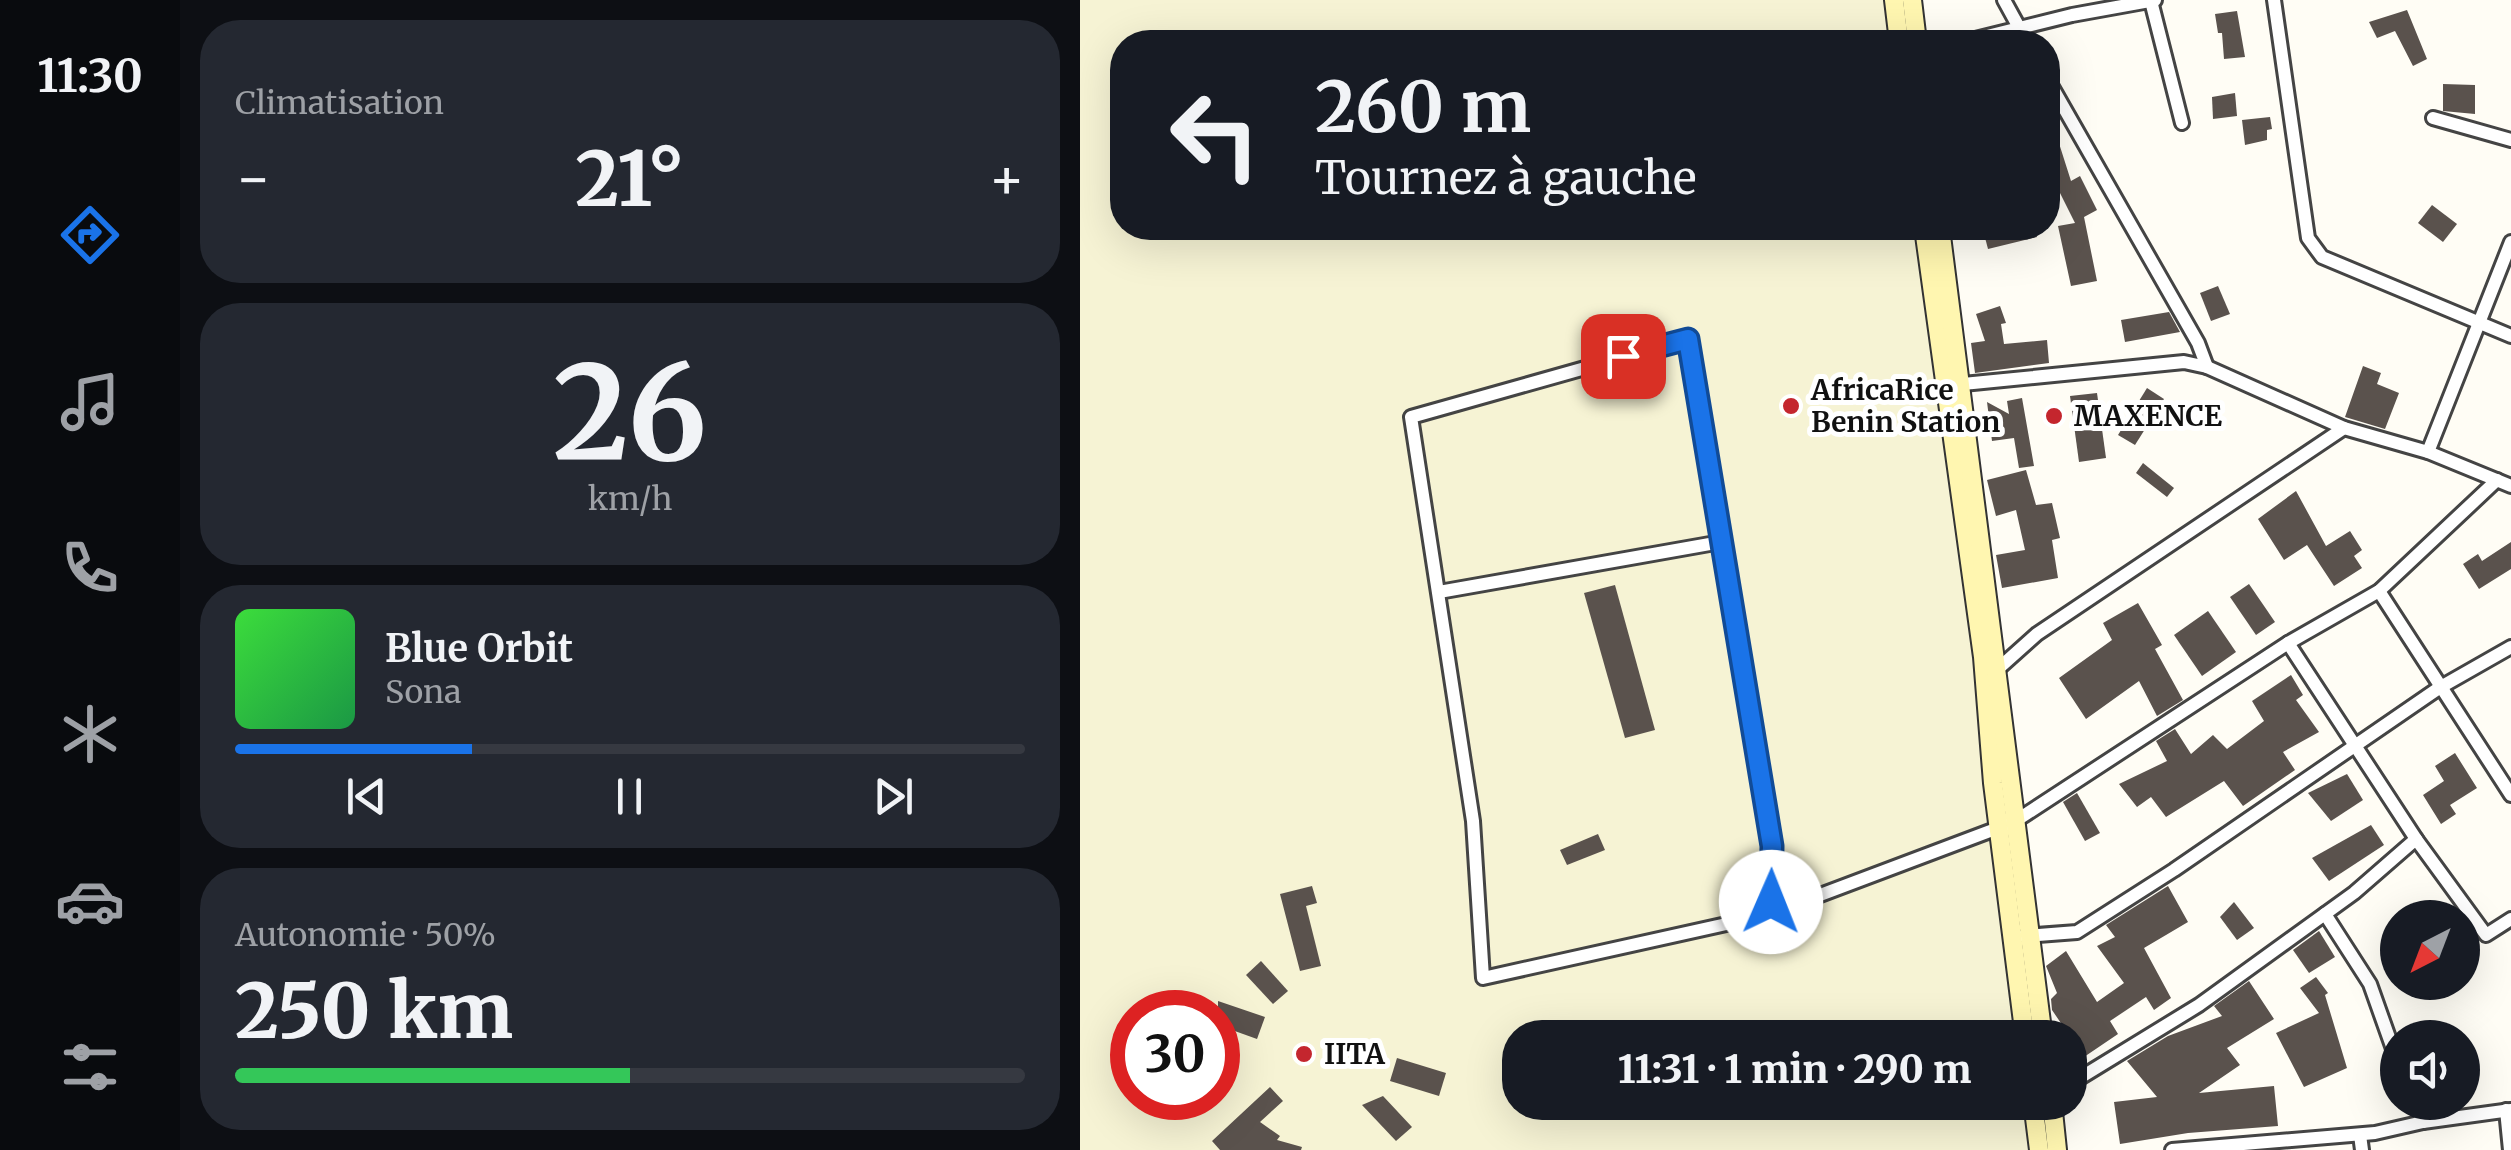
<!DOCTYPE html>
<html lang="fr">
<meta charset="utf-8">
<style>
body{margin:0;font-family:Merriweather,serif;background:#242831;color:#f1f3f6;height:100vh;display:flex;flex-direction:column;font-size:38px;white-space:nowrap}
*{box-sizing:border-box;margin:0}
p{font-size:32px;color:#9ea1a6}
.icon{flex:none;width:55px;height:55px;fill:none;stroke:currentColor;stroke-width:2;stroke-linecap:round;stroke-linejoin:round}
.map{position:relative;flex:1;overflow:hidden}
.side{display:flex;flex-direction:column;gap:20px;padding:20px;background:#0d0f14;width:900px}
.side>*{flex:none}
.banner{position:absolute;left:30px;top:30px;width:950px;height:210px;border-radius:40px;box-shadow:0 10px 40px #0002;background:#171b24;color:#f1f3f6;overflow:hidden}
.needle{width:65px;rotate:222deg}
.buttons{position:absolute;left:1300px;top:900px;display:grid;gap:20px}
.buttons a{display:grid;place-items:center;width:100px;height:100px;border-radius:50%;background:#171b24;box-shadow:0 10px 40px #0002;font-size:50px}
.speed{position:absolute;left:30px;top:990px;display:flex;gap:20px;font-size:50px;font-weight:700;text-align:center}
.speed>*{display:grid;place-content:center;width:130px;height:130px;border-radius:50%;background:#171b24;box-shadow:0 10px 40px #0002;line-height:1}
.speed .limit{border:15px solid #d22;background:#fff;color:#111}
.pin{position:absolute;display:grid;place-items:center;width:85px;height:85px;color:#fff;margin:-42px;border-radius:20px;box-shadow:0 5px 15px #0006}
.me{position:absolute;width:110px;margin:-55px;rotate:1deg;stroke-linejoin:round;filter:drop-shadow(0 0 8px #0008)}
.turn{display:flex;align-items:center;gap:35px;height:210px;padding:0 40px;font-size:45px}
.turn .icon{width:130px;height:130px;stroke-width:2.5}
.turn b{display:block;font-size:70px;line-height:85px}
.big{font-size:75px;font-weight:800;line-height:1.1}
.side .tile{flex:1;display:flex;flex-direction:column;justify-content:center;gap:15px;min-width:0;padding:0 35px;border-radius:40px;background:#242831}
.side .dial{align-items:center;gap:0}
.dial b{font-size:130px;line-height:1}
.song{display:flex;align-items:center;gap:30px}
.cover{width:120px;height:120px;border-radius:15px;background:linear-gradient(135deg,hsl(120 70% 55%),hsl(140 70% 35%))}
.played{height:10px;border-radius:5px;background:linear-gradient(90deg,#1a73e8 30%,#363941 30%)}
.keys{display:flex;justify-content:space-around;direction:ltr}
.heat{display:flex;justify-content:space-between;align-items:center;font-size:55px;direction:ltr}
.charge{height:15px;border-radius:8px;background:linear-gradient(90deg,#34c759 50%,#363941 0)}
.trip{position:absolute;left:422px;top:1020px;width:585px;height:100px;border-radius:40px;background:#171b24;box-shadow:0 10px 40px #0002;font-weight:800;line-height:100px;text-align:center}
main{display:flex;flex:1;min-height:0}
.tab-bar{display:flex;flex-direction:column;width:180px;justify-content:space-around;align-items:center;background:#090b0e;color:#9ea1a6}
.tab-bar .icon{width:70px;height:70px}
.tab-bar .on{color:#1a73e8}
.tab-bar b{font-size:45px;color:#f1f3f6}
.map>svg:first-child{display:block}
</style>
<main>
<nav class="tab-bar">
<b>11:30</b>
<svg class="icon on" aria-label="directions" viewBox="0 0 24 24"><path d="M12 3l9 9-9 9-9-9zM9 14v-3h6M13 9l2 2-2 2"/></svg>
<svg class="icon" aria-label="music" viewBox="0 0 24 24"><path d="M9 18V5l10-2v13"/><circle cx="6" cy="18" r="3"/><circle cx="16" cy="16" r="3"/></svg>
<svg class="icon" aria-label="phone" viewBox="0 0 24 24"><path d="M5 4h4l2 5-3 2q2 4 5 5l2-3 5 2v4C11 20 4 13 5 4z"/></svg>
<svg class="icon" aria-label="climate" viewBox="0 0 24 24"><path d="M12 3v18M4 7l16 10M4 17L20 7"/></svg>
<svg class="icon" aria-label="car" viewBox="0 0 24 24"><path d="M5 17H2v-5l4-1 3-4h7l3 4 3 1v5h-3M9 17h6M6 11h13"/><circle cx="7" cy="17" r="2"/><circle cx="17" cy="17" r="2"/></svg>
<svg class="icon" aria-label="filters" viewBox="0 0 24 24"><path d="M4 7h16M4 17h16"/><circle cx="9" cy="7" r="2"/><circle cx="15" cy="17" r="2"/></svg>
</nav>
<section class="side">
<div class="tile"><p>Climatisation</p>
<div class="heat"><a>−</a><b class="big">21°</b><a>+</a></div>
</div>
<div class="tile dial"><b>26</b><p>km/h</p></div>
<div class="tile">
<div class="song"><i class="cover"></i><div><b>Blue Orbit</b><p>Sona</p></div></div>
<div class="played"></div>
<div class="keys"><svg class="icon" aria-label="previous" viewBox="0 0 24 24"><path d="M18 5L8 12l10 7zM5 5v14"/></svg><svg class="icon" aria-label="pause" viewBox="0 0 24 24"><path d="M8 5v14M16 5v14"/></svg><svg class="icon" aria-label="next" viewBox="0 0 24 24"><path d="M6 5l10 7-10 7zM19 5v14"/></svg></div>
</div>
<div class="tile"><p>Autonomie · 50%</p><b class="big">250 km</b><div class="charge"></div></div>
</section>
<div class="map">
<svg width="1431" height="1150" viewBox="0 0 1431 1150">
<rect width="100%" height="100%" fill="#fffdf5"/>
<path fill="#f6f3d4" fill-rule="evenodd" d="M0,0H820L826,42H42V228H849L946,1037L440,1038V1102L953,1103L959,1150H0ZM52,1012H138V1098H52Z"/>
<g fill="#5a524d">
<polygon points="1327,10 1347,59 1333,66 1315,31 1297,38 1289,22"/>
<polygon points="1157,11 1165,57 1144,59 1142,33 1138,33 1135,14"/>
<polygon points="1363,84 1395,85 1395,114 1363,111"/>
<polygon points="1155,93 1157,116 1133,119 1132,97"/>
<polygon points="1190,117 1192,129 1187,130 1187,140 1165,145 1162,120"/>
<polygon points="977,137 991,181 1000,176 1017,210 1004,217 1017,281 991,286 978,226 995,223 975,183 968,185 968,140"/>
<polygon points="1352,205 1377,224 1363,242 1338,223"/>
<polygon points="926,228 954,228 957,237 908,249 903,230"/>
<polygon points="1138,286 1150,314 1131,321 1120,293"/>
<polygon points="920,306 926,323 921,324 924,344 967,340 969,363 895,373 891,343 905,341 896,314"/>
<polygon points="1089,312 1100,332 1045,342 1041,320"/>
<polygon points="1283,366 1301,373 1297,384 1319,393 1305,429 1265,417"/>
<polygon points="1067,388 1084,399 1055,445 1038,435"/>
<polygon points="1017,393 1026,458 999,462 990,396"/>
<polygon points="942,398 954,466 939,468 934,438 912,441 907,402 929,414 927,401"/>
<polygon points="1063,463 1094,488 1087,497 1056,473"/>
<polygon points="946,470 956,505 972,503 980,538 972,540 978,578 922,588 916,555 945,550 936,510 916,516 907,480"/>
<polygon points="1216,491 1246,546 1270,531 1282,550 1274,556 1282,568 1254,586 1227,545 1204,560 1178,519"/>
<polygon points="1431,542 1431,569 1399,589 1383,564 1398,554 1402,561"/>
<polygon points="1169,584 1195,622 1176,635 1150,597"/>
<polygon points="535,585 575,730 545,738 504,593"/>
<polygon points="1058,603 1082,645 1075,649 1103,700 1077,716 1059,681 1006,719 979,678 1032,640 1023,623"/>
<polygon points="1128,611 1156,652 1122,676 1094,635"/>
<polygon points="1211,675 1223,695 1216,700 1239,732 1203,752 1215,770 1163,806 1144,781 1086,817 1071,797 1057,807 1039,784 1087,761 1076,741 1095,729 1111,754 1133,735 1147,749 1184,721 1172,701"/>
<polygon points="1375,753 1397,788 1370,805 1376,814 1361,824 1343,795 1364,781 1355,766"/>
<polygon points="1267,774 1283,800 1251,821 1228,793"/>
<polygon points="997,793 1020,833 1005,841 983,802"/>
<polygon points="1291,825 1304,845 1249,881 1232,858"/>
<polygon points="518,834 525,850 487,865 480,850"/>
<polygon points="232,886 237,903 226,906 241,966 220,971 200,894"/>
<polygon points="1088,886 1108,922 1064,948 1091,998 1074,1010 1066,997 1030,1021 1038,1034 1004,1057 972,1010 971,999 977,993 966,966 986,951 1017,1002 1044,983 1017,946 1035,937 1026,925"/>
<polygon points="1154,902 1174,928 1157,940 1140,917"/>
<polygon points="1239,931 1255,957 1229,973 1213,950"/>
<polygon points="181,961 208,991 193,1004 166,975"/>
<polygon points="1236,977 1248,993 1245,995 1267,1068 1224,1087 1196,1033 1239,1013 1220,988"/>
<polygon points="1169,981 1194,1019 1147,1048 1160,1065 1119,1093 1194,1086 1198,1126 1108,1133 1040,1144 1034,1102 1077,1097 1047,1061 1088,1036 1142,1016 1134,1006"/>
<polygon points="138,1001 185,1017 177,1039 138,1025"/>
<polygon points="317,1058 366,1073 359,1096 310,1081"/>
<polygon points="190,1087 203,1101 180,1122 200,1136 197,1140 222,1147 221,1150 140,1150 132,1141"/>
<polygon points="303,1096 332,1127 316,1141 282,1105"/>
</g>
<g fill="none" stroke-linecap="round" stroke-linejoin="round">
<g stroke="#444" stroke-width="18">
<g id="minor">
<polyline points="924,0 947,42"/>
<polyline points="1194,0 1228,238 1242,257 1431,336"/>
<polyline points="1071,1 1102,123"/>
<polyline points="883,42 992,15 1075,0"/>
<polyline points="968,80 1118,343 1127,367"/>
<polyline points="1353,118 1431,140"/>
<polyline points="873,385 1104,362 1127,367 1264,428 1348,452 1431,486"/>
<polyline points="1348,452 1431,242"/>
<polyline points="1299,591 1431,795"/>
<polyline points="359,592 641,542"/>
<polyline points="1208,643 1336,839 1406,935 1431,919"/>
<polyline points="912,669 919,668 957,634 1264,428"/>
<polyline points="1245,914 1290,984 1318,1063"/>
<polyline points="687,915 691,901 692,846 608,339 331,417 393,821 403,978 687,915 934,822 1208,643 1299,591 1417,480"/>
<polyline points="944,936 997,932 1094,870 1359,688 1431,647"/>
<polyline points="990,1084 1119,1005 1274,893 1336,839"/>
<polyline points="1335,1102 1343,1122"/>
<polyline points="1426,1110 1430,1150"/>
<polyline points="1280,1135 1282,1150"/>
<polyline points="1092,1150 1295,1133 1343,1122 1431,1110"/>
</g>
</g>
<g stroke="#333" stroke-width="22">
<g id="secondary">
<polyline points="814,0 819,42"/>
<polyline points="832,0 837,42"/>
<polyline points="844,228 903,657 913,783 945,1038"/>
<polyline points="860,228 963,1038"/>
<polyline points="953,1102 959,1150"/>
<polyline points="972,1102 977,1150"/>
</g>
</g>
<use href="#minor" stroke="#fff" stroke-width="12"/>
<use href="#secondary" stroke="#fff6b0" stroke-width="18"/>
</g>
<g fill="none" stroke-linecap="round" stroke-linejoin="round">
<g stroke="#114b97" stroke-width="25">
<polyline id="route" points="543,356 608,339 692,846 691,902"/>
</g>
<use href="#route" stroke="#1a73e8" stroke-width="18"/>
</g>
<g fill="#c4262e" stroke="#fff" stroke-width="4">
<circle cx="711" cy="406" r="10"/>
<circle cx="974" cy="416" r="10"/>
<circle cx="224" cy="1054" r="10"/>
</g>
<g text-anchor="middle" stroke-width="10" stroke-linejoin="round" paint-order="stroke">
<g font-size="28" font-weight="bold" fill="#111" stroke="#fff" text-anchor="start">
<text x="731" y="400">AfricaRice<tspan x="731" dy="32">Benin Station</tspan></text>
<text x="994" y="426">MAXENCE</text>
<text x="244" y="1064">IITA</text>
</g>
</g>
</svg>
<div class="buttons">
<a><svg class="needle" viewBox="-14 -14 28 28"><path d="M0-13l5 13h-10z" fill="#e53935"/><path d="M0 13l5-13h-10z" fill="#9ea1a6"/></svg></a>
<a><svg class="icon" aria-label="sound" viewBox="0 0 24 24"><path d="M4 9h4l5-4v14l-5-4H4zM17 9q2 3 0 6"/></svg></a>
</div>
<div class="speed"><div class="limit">30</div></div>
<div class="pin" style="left:543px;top:356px;background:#d93025"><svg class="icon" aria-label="arrive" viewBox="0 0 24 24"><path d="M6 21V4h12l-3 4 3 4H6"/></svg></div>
<svg class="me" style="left:691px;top:902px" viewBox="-20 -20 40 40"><circle r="19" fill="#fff"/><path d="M0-13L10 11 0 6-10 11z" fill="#1a73e8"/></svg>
<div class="trip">11:31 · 1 min · 290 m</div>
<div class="banner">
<div class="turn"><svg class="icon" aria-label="left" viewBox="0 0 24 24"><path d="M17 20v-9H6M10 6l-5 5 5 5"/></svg><div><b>260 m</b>Tournez à gauche</div></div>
</div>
</div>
</main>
